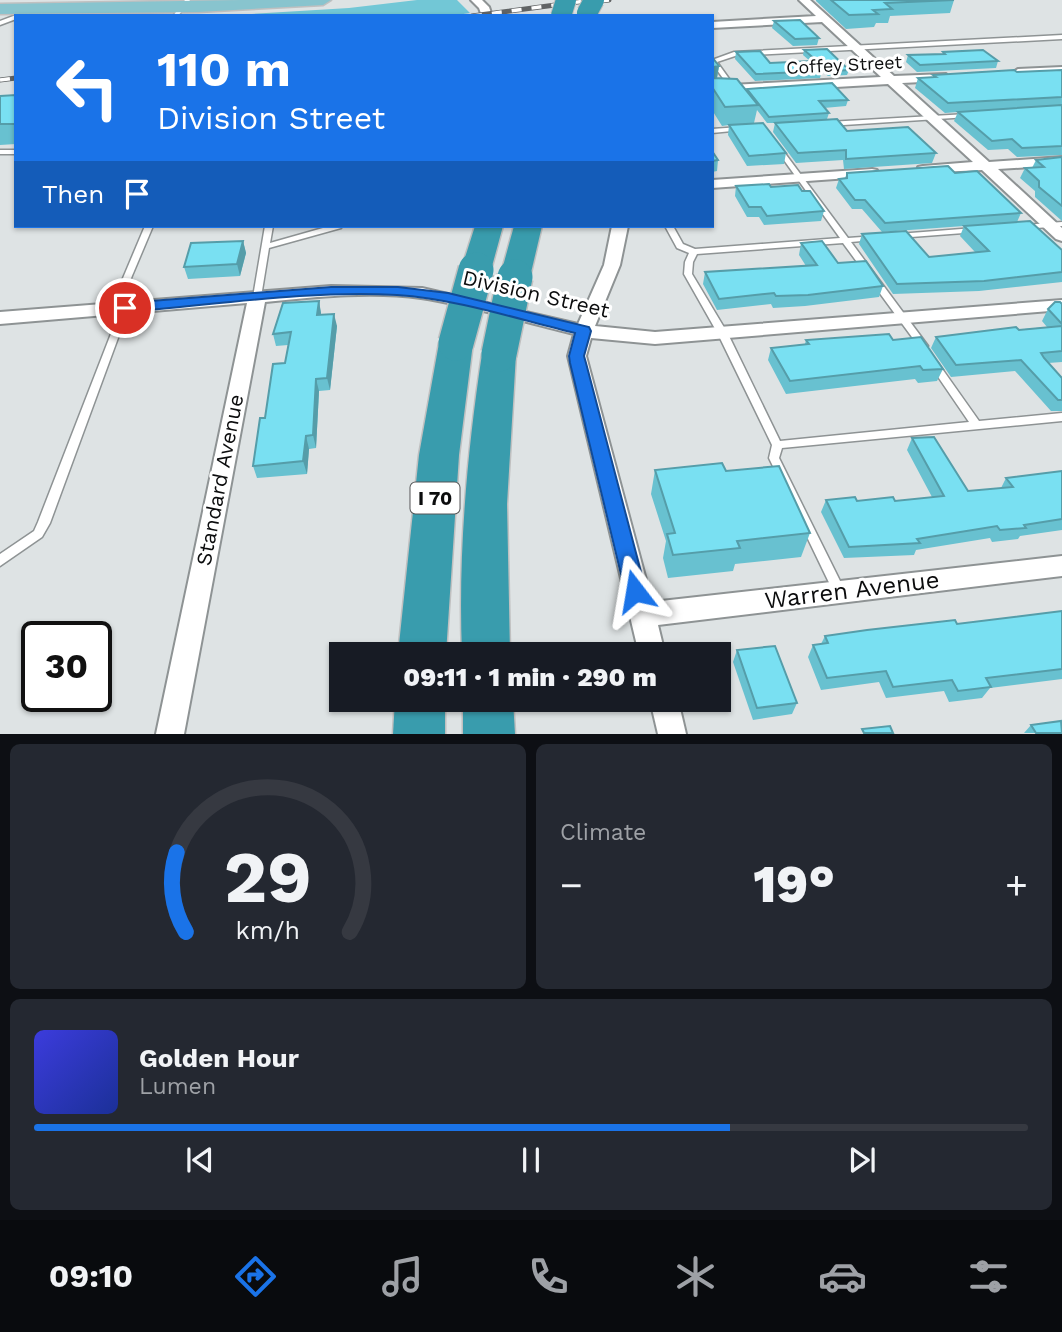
<!DOCTYPE html>
<meta charset="utf-8">
<style>
body{margin:0;font-family:"Work Sans",sans-serif;background:#242831;color:#f1f3f6;height:100vh;display:flex;flex-direction:column;font-size:26px;white-space:nowrap}
*{box-sizing:border-box;margin:0}
p{font-size:23px;color:#9ea1a6}
.icon{flex:none;width:38px;height:38px;fill:none;stroke:currentColor;stroke-width:2;stroke-linecap:round;stroke-linejoin:round}
.map{position:relative;height:734px;overflow:hidden}
.sheet{display:flex;flex-direction:column;gap:10px;padding:10px;background:#0d0f14;flex:1}
.sheet>*{flex:none}
.hud{position:absolute;left:14px;top:14px;width:700px;height:214px;border-radius:0px;box-shadow:0 2px 5px #0004;background:#1a73e8;color:#fff;overflow:hidden}
.speed{position:absolute;left:21px;top:621px;display:flex;gap:14px;font-size:35px;font-weight:700;text-align:center}
.speed>*{display:grid;place-content:center;width:91px;height:91px;border-radius:50%;background:#171b24;box-shadow:0 2px 5px #0004;line-height:1}
.speed .limit{border:4px solid #111;border-radius:10px;background:#fff;color:#111}
.pin{position:absolute;display:grid;place-items:center;width:60px;height:60px;color:#fff;margin:-30px;border:4px solid #fff;border-radius:50%;box-shadow:0 2px 7px #0007}
.me{position:absolute;width:77px;margin:-38px;rotate:346deg;stroke-linejoin:round;filter:drop-shadow(0 0 5px #0008)}
.turn{display:flex;align-items:center;gap:24px;height:147px;padding:0 28px;font-size:32px}
.turn .icon{width:91px;height:91px;stroke-width:2.5}
.turn b{display:block;font-size:49px;line-height:60px}
.then{display:flex;align-items:center;height:66px;padding:0 28px;background:#0003;gap:14px;font-size:26px}
.big{font-size:52px;font-weight:800;line-height:1.1}
.sheet .widget{flex:1;display:flex;flex-direction:column;justify-content:center;gap:10px;min-width:0;padding:0 24px;border-radius:10px;background:#242831}
.sheet .dial{align-items:center;gap:0}
.dial svg{height:182px;overflow:visible;fill:none;stroke:#363941;stroke-width:7;stroke-linecap:round;text-anchor:middle}
.dial text{fill:#f1f3f6;stroke:none}
.song{display:flex;align-items:center;gap:21px}
.cover{width:84px;height:84px;border-radius:10px;background:linear-gradient(135deg,hsl(240 70% 55%),hsl(230 70% 35%))}
.played{height:7px;border-radius:4px;background:linear-gradient(90deg,#1a73e8 70%,#363941 70%)}
.keys{display:flex;justify-content:space-around;direction:ltr}
.heat{display:flex;justify-content:space-between;align-items:center;font-size:38px;direction:ltr}
.sheet .tiles{flex:1;display:grid;gap:10px;grid-template-columns:1fr 1fr}
.widget:last-child{grid-column:span 2}
.trip{position:absolute;left:329px;top:642px;width:402px;height:70px;border-radius:0px;background:#171b24;box-shadow:0 2px 5px #0004;font-weight:800;line-height:70px;text-align:center}
.tabs{display:flex;height:112px;justify-content:space-around;align-items:center;background:#090b0e;color:#9ea1a6}
.tabs .icon{width:49px;height:49px}
.tabs .current{color:#1a73e8}
.tabs b{font-size:32px;color:#f1f3f6}
.map>svg:first-child{display:block}
</style>
<div class="map">
<svg width="1062" height="734" viewBox="0 0 1062 734">
<rect width="100%" height="100%" fill="#dee3e4"/>
<polygon fill="#72c7d6" points="417,0 457,0 470,13 450,16 218,16 349,8"/>
<g fill="none" stroke-linecap="round" stroke-linejoin="round">
<g stroke="#8e9394" stroke-width="3">
<g id="lane">
<polygon points="185,0 190,0 178,16 173,16"/>
<polygon points="16,15 16,19 0,25 0,21"/>
<polygon points="1062,35 1062,39 735,56 717,62 735,87 732,89 730,88 712,63 712,60 734,52"/>
<polygon points="967,114 970,116 969,117 828,126 825,124 828,122"/>
<polygon points="740,127 743,129 742,130 712,133 712,129"/>
<polygon points="779,147 781,148 848,238 876,236 876,240 873,240 851,242 928,346 926,348 920,348 843,243 697,254 693,262 692,274 728,334 780,441 969,422 930,365 935,362 938,363 979,421 1062,413 1062,421 782,448 779,458 845,591 843,595 839,596 835,595 769,458 772,445 718,334 684,274 685,262 689,253 677,248 665,226 673,226 683,244 695,249 840,238 776,149"/>
<rect x="0" y="150" width="16" height="4"/>
<polygon points="1062,222 1062,226 1024,229 1020,227 1024,225"/>
<polygon points="145,226 153,226 118,309 114,312 111,311 110,309"/>
<polygon points="265,226 273,226 270,243 330,226 342,226 341,228 269,248 261,297 257,300 253,297"/>
<polygon points="974,228 978,230 977,232 898,238 894,236 898,234"/>
<polygon points="125,305 129,308 50,523 42,537 0,566 0,554 34,531 38,522 121,308"/>
</g>
</g>
<g stroke="#8e9394" stroke-width="4">
<g id="street">
<polygon points="471,0 482,0 489,7 492,16 482,16 479,8"/>
<polygon points="799,0 810,0 894,76 946,74 948,77 942,81 902,83 989,162 1062,157 1062,165 998,169 1062,228 1062,241 1056,239 982,170 918,173 918,167 923,166 973,162 888,84 712,94 712,86 881,77 822,22 712,28 712,22 816,16"/>
<polygon points="1062,67 1062,73 1018,77 1012,73 1018,69"/>
<polygon points="872,169 877,170 877,176 712,188 712,180"/>
<path d="M612,226H628L620,265L595,326L655,332L1062,300V310L655,344L591,338L586,356L652,602L1062,556V576L658,625L665,654H639L568,356L574,334C524,322 472,306 421,298C370,291 316,297 265,302L184,734H156L247,303L0,324V312L331,286L422,288L578,324L604,265Z"/>
<polygon points="650,700 678,700 686,734 658,734"/>
</g>
</g>
<g stroke="#c0c0c0" stroke-width="3">
<polygon id="primary" points="241,0 331,0 323,5 198,12 0,14 0,4"/>
</g>
<g stroke="#c0c0c0" stroke-width="3">
<g id="highway">
<polygon points="475,226 503,226 491,270 487,276 476,279 465,276 461,270"/>
<polygon points="514,226 542,226 530,277 526,284 515,286 504,284 500,277"/>
<polygon points="456,332 468,335 473,343 459,455 446,654 398,654 419,455 439,343 444,335"/>
<path d="M499,343L511,346L516,354L507,504L510,654H462C458,555 467,453 482,354L487,346Z"/>
<polygon points="395,700 445,700 445,734 393,734"/>
<polygon points="463,700 513,700 515,734 463,734"/>
</g>
</g>
<use href="#lane" fill="#fff" fill-rule="evenodd"/>
<use href="#street" fill="#fff" fill-rule="evenodd"/>
<use href="#primary" fill="#88c4ce" fill-rule="evenodd"/>
<use href="#highway" fill="#399cad" fill-rule="evenodd"/>
<g stroke="#616465" stroke-width="5">
<g id="rail">
<polyline points="583,3 609,0"/>
<polyline points="472,16 593,0"/>
<polyline points="0,80 16,78"/>
</g>
</g>
<use href="#rail" stroke="#fff" stroke-width="3.5" stroke-dasharray="10" stroke-linecap="butt"/>
<g stroke="#c0c0c0" stroke-width="22" stroke-linecap="butt">
<g id="highway-bridge-far1">
<polyline points="587,13 594,0"/>
<polyline points="561,16 566,0"/>
</g>
</g>
<g stroke="#c0c0c0" stroke-width="38" stroke-linecap="butt">
<g id="highway-bridge">
<polyline points="456,343 476,270"/>
<polyline points="499,354 515,277"/>
</g>
</g>
<use href="#highway-bridge-far1" stroke="#399cad" stroke-width="20"/>
<use href="#highway-bridge" stroke="#399cad" stroke-width="35"/>
</g>
<g fill="#68c1d0">
<polygon points="816,0 954,0 950,13 890,16 888,23 876,23 874,27 846,29 816,1"/>
<polygon points="774,21 819,38 817,45 793,46 772,28"/>
<polygon points="804,50 849,70 847,75 828,76 822,71 820,78 755,81 735,59 736,52 770,63 810,61 803,55"/>
<polygon points="943,52 998,61 996,68 917,72 906,62 908,55 943,54"/>
<polygon points="712,57 719,66 717,78 747,92 747,89 848,100 846,106 824,108 829,113 827,119 847,131 936,153 932,163 844,169 843,160 796,163 773,132 775,123 767,123 757,110 754,123 786,153 784,164 747,166 728,135 729,125 722,126 712,110"/>
<polygon points="1062,70 1062,155 1017,157 1008,149 988,150 954,121 958,112 945,113 915,88 918,78 933,77 933,75"/>
<polygon points="16,95 16,144 0,145 0,96"/>
<polygon points="712,151 718,160 717,171 712,172"/>
<polygon points="1062,157 1062,221 1035,197 1035,191 1020,178 1025,168 1032,168 1036,160"/>
<polygon points="847,173 955,173 1021,213 1017,222 1062,250 1062,282 979,291 893,294 859,244 862,234 929,257 975,252 960,236 964,226 882,232 862,209 852,209 836,188 839,179 845,178"/>
<polygon points="736,186 771,187 802,191 824,211 821,221 764,225 759,217 747,217 735,196"/>
<polygon points="243,241 246,253 240,276 188,279 184,267"/>
<polygon points="801,243 883,286 879,297 805,306 773,308 771,304 717,310 703,284 705,272 806,266 799,255"/>
<polygon points="319,301 321,315 337,326 330,390 319,391 316,448 309,449 307,474 257,478 253,466 265,418 285,363 288,345 276,346 273,334"/>
<polygon points="1062,304 1062,362 1048,363 1062,378 1062,411 1051,411 1015,371 951,377 931,348 936,337 1047,327 1042,321 1048,309"/>
<polygon points="806,340 893,340 943,369 937,381 918,383 915,379 786,394 768,360 771,348 805,344"/>
<polygon points="912,438 968,491 1001,488 1006,478 1062,471 1062,530 1020,536 1018,539 992,542 990,538 916,550 914,555 844,558 821,512 826,500 895,501 932,497 907,450"/>
<polygon points="655,470 726,471 810,533 801,557 735,564 733,571 668,578 663,558 666,541 651,494"/>
<polygon points="1062,611 1062,679 990,688 982,698 949,702 944,691 886,698 879,682 821,690 808,657 813,645 821,644 825,636 957,624"/>
<polygon points="737,650 797,703 792,714 753,720 733,662"/>
<polygon points="1031,725 1062,733 1024,733"/>
</g>
<g fill="#559da9">
<polygon points="719,66 716,83 712,84 713,67"/>
<polygon points="243,241 246,253 240,276 237,264"/>
<polygon points="319,301 321,313 319,327 317,315"/>
<polygon points="334,314 337,326 330,390 327,378"/>
<polygon points="316,379 319,391 316,448 313,435"/>
<polygon points="306,436 309,449 307,474 303,461"/>
</g>
<g fill="#79e0f2" stroke="#559da9" stroke-width="2">
<polygon points="831,0 954,0 885,3 892,9 873,10 878,14 849,15"/>
<polygon points="800,20 819,38 795,39 774,21"/>
<polygon points="827,49 849,70 829,71 804,50"/>
<polygon points="983,50 998,61 920,65 908,55 945,54 943,52"/>
<polygon points="760,51 770,63 812,61 822,71 756,74 736,52"/>
<polygon points="712,57 719,66 713,67 713,78 737,79 758,105 725,107 712,87"/>
<polygon points="1014,70 1017,72 1062,70 1062,97 948,103 918,78 936,77 933,75"/>
<polygon points="832,83 848,100 819,101 829,113 769,117 747,89"/>
<polygon points="16,95 16,124 0,124 0,96"/>
<polygon points="1062,105 1062,146 1022,148 1012,139 992,141 958,112"/>
<polygon points="837,119 847,131 908,127 936,153 846,159 846,150 798,153 775,123"/>
<polygon points="763,123 786,153 749,156 729,125"/>
<polygon points="712,151 718,160 712,161"/>
<polygon points="1062,157 1062,206 1039,187 1039,181 1025,168 1044,167 1036,160"/>
<polygon points="948,166 955,173 977,171 1021,213 885,223 865,200 855,200 839,179 847,178 847,173"/>
<polygon points="769,184 771,187 798,185 802,191 810,191 824,211 767,216 761,207 749,207 736,186"/>
<polygon points="1030,221 1062,250 1062,272 984,281 897,284 862,234 906,231 929,257 989,251 964,226"/>
<polygon points="243,241 237,264 184,267 191,243"/>
<polygon points="822,241 838,263 866,261 883,286 808,295 776,296 774,293 719,299 705,272 817,265 801,243"/>
<polygon points="319,301 317,315 334,314 327,378 316,379 313,435 306,436 303,461 253,466 260,418 265,418 273,364 285,363 291,332 273,334 283,303"/>
<polygon points="1055,302 1060,302 1062,304 1062,324 1048,309"/>
<polygon points="1062,326 1062,351 1041,353 1044,358 1062,378 1062,400 1058,400 1021,360 956,365 936,337 1016,327 1019,330"/>
<polygon points="889,334 893,340 921,337 943,369 923,370 920,366 790,381 771,348 809,344 806,340"/>
<polygon points="934,437 968,491 1013,487 1006,478 1062,471 1062,519 1024,525 1026,528 1000,530 997,526 917,539 920,543 849,547 826,500 855,497 857,501 893,497 895,501 944,496 912,438"/>
<polygon points="722,463 726,471 779,466 810,533 737,541 740,548 673,555 667,534 675,533 655,470"/>
<polygon points="1062,611 1062,669 986,678 991,687 958,691 952,680 893,687 886,671 827,678 813,645 828,643 825,636 867,630 955,620 957,624"/>
<polygon points="775,646 797,703 757,708 737,650"/>
<polygon points="1061,721 1062,733 1036,733 1031,725"/>
<polygon points="890,726 893,733 864,733 862,729"/>
</g>
<path fill="#1a73e8" stroke="#114b97" stroke-width="2" d="M331,287H398L448,293L589,327L591,331L584,356L586,363L646,591L643,597L635,600L628,597L625,591L570,363L569,356L575,333C517,319 457,299 397,295C307,290 215,305 125,312L118,308L125,303Z"/>
<g text-anchor="middle" stroke-width="6" stroke-linejoin="round" paint-order="stroke">
<g font-size="18" fill="#0b0c0d" stroke="#fff">
<text transform="translate(844 65) rotate(-3)" y="6">Coffey Street</text>
</g>
<rect fill="#fff" stroke="#545556" stroke-width="2" x="410.5" y="482.5" width="49" height="31" rx="5"/>
<g font-size="19" font-weight="bold" fill="#0b0c0d">
<text x="435" y="505">I 70</text>
</g>
<g font-size="21" fill="#0b0c0d" stroke="#fff">
<text transform="translate(536 294) rotate(13)" y="7">Division Street</text>
<text transform="translate(220 480) rotate(-79)" y="7">Standard Avenue</text>
</g>
<g font-size="24" fill="#0b0c0d" stroke="#fff">
<text transform="translate(852 590) rotate(-7)" y="8">Warren Avenue</text>
</g>
</g>
</svg>
<div class="speed"><div class="limit">30</div></div>
<div class="pin" style="left:125px;top:308px;background:#d93025"><svg class="icon" aria-label="arrive" viewBox="0 0 24 24"><path d="M6 21V4h12l-3 4 3 4H6"/></svg></div>
<svg class="me" style="left:635px;top:591px" viewBox="-20 -20 40 40"><path d="M0-17L14 15 0 8-14 15z" fill="#1a73e8" stroke="#fff" stroke-width="4"/></svg>
<div class="trip">09:11 · 1 min · 290 m</div>
<div class="hud">
<div class="turn"><svg class="icon" aria-label="left" viewBox="0 0 24 24"><path d="M17 20v-9H6M10 6l-5 5 5 5"/></svg><div><b>110 m</b>Division Street</div></div>
<div class="then">Then<svg class="icon" aria-label="arrive" viewBox="0 0 24 24"><path d="M6 21V4h12l-3 4 3 4H6"/></svg></div>
</div>
</div>
<section class="sheet">
<div class="tiles">
<div class="widget dial"><svg viewBox="0 0 100 80">
<path d="M14 69A42 42 0 1 1 86 69"/>
<path d="M14 69A42 42 0 0 1 10 34" stroke="#1a73e8"/>
<text x="50" y="56" font-size="32" font-weight="700">29</text>
<text x="50" y="72" font-size="11">km/h</text>
</svg></div>
<div class="widget"><p>Climate</p>
<div class="heat"><a>−</a><b class="big">19°</b><a>+</a></div>
</div>
<div class="widget">
<div class="song"><i class="cover"></i><div><b>Golden Hour</b><p>Lumen</p></div></div>
<div class="played"></div>
<div class="keys"><svg class="icon" aria-label="previous" viewBox="0 0 24 24"><path d="M18 5L8 12l10 7zM5 5v14"/></svg><svg class="icon" aria-label="pause" viewBox="0 0 24 24"><path d="M8 5v14M16 5v14"/></svg><svg class="icon" aria-label="next" viewBox="0 0 24 24"><path d="M6 5l10 7-10 7zM19 5v14"/></svg></div>
</div>
</div>
</section>
<nav class="tabs">
<b>09:10</b>
<svg class="icon current" aria-label="directions" viewBox="0 0 24 24"><path d="M12 3l9 9-9 9-9-9zM9 14v-3h6M13 9l2 2-2 2"/></svg>
<svg class="icon" aria-label="music" viewBox="0 0 24 24"><path d="M9 18V5l10-2v13"/><circle cx="6" cy="18" r="3"/><circle cx="16" cy="16" r="3"/></svg>
<svg class="icon" aria-label="phone" viewBox="0 0 24 24"><path d="M5 4h4l2 5-3 2q2 4 5 5l2-3 5 2v4C11 20 4 13 5 4z"/></svg>
<svg class="icon" aria-label="climate" viewBox="0 0 24 24"><path d="M12 3v18M4 7l16 10M4 17L20 7"/></svg>
<svg class="icon" aria-label="car" viewBox="0 0 24 24"><path d="M5 17H2v-5l4-1 3-4h7l3 4 3 1v5h-3M9 17h6M6 11h13"/><circle cx="7" cy="17" r="2"/><circle cx="17" cy="17" r="2"/></svg>
<svg class="icon" aria-label="filters" viewBox="0 0 24 24"><path d="M4 7h16M4 17h16"/><circle cx="9" cy="7" r="2"/><circle cx="15" cy="17" r="2"/></svg>
</nav>
